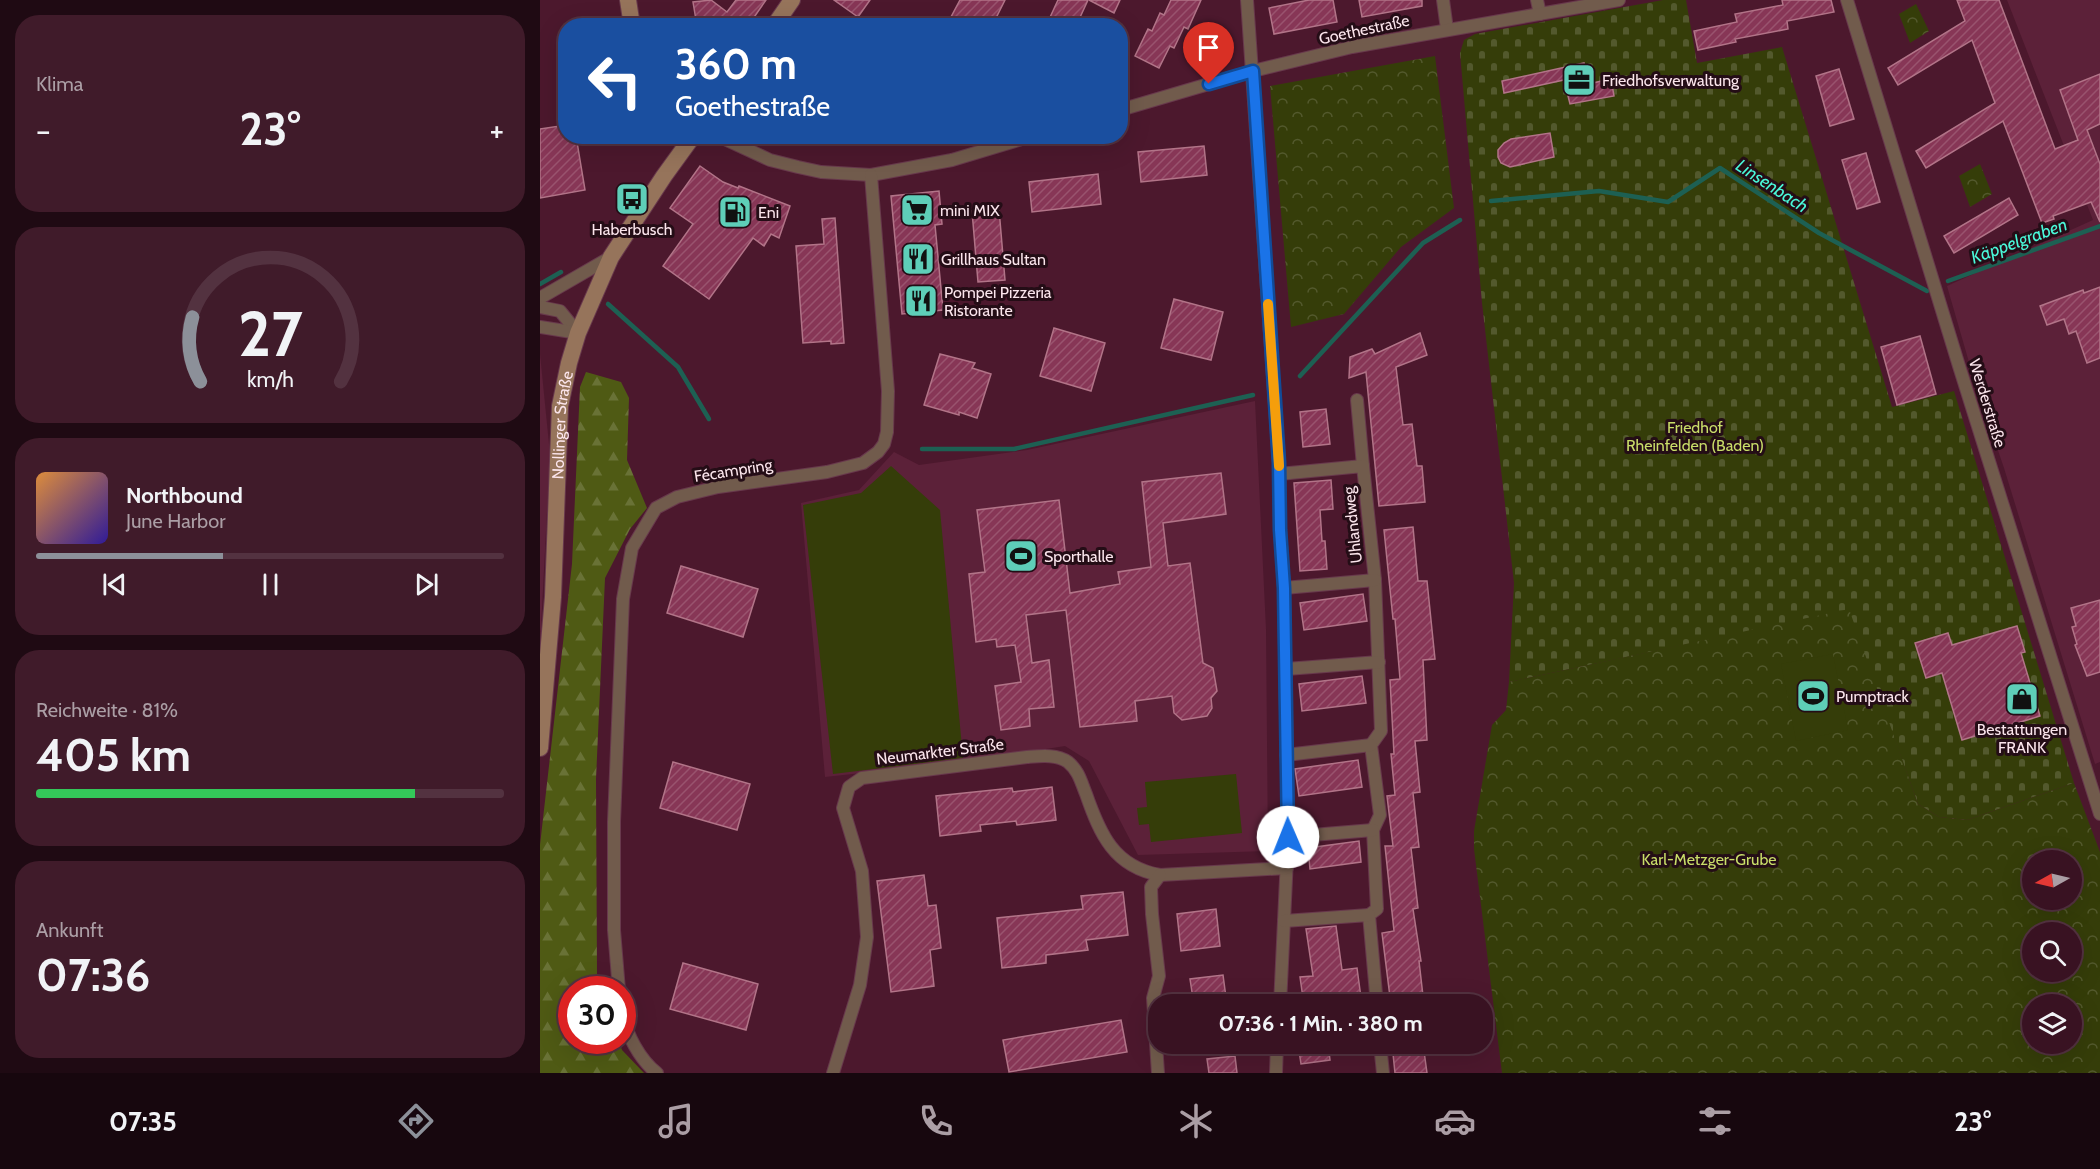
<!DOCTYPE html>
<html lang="de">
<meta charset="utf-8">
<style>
body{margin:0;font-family:Cabin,sans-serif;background:#401b2a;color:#f1f3f6;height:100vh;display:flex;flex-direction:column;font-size:22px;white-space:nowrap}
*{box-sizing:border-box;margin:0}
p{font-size:20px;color:#ab9ea5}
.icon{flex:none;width:33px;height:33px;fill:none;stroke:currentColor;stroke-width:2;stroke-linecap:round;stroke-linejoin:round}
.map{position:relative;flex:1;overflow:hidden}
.sheet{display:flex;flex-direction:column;gap:15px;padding:15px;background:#1f0a13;width:540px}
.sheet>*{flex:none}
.guide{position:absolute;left:18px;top:18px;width:570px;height:126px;border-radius:24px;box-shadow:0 6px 24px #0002,0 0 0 2px #533240;background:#1a4fa0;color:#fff;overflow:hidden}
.needle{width:39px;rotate:262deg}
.fabs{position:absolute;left:1482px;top:850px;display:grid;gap:12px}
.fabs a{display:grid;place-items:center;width:60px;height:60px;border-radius:50%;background:#391222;box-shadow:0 6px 24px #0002,0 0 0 2px #533240;font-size:30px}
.speed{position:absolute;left:18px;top:976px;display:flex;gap:12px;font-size:30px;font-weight:700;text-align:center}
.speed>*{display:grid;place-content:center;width:78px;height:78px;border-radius:50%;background:#391222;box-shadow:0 6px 24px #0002,0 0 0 2px #533240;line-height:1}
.speed .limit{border:9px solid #d22;background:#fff;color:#111}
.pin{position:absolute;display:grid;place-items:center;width:51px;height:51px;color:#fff;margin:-62px -26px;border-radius:50% 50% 50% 0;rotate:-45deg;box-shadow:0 0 6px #0007}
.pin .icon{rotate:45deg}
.me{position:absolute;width:66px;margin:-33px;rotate:359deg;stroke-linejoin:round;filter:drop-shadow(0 0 4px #0008)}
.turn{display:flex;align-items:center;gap:21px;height:126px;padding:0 18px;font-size:27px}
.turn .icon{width:78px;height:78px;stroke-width:2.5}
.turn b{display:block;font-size:42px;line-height:51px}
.big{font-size:45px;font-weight:800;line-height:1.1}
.sheet .widget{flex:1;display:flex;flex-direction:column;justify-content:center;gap:9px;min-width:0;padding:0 21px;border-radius:24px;background:#401b2a}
.sheet .dial{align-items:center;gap:0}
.dial svg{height:156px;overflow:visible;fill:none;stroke:#533240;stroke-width:7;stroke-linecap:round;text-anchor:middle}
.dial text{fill:#f1f3f6;stroke:none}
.song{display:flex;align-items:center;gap:18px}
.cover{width:72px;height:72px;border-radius:9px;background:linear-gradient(135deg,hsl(30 70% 55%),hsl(250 70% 35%))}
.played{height:6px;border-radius:3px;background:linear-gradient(90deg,#8c9099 40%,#533240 40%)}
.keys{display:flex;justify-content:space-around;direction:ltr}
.heat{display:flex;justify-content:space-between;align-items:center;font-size:33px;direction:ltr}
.charge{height:9px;border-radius:4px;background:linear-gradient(90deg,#34c759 81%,#533240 0)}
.trip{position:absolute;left:608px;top:994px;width:345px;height:60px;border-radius:24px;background:#391222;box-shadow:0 6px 24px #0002,0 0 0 2px #533240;font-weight:800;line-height:60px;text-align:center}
.dock{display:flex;height:96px;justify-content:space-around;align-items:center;background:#17070e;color:#ab9ea5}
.dock .icon{width:42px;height:42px}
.dock .selected{color:#8c9099}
.dock b{font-size:27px;color:#f1f3f6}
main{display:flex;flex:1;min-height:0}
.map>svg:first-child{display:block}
</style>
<main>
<section class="sheet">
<div class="widget"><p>Klima</p>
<div class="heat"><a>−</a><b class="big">23°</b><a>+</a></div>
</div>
<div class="widget dial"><svg viewBox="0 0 100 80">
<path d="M14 69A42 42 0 1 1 86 69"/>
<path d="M14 69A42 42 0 0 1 10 36" stroke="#8c9099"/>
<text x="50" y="56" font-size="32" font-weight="700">27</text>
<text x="50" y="72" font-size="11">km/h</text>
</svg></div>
<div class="widget">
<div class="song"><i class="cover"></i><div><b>Northbound</b><p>June Harbor</p></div></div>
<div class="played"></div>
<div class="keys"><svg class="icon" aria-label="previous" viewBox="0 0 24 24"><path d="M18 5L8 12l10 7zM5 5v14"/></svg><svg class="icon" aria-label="pause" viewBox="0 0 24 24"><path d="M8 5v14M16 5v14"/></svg><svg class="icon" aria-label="next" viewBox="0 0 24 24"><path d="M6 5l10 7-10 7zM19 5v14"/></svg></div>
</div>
<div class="widget"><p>Reichweite · 81%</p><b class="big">405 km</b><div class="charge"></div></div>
<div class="widget"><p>Ankunft</p><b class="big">07:36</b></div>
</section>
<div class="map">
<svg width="1560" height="1073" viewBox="0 0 1560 1073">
<defs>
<pattern id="forest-firs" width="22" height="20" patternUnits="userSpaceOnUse" patternTransform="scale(1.5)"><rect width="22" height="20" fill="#4f5a14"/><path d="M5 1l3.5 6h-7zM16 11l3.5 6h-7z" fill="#697236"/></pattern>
<pattern id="cemetery-stones" width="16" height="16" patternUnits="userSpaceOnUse" patternTransform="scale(1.5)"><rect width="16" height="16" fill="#353d09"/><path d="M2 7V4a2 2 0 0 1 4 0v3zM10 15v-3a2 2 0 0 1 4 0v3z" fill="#53592d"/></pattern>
<pattern id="park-crowns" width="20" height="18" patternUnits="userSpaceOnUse" patternTransform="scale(1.5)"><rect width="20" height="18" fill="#353d09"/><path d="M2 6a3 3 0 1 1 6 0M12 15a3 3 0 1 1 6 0" fill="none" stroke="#53592d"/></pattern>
<pattern id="building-hatch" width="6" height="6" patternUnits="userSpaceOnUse" patternTransform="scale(1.5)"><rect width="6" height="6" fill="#873656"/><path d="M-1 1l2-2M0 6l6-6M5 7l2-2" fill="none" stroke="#99536e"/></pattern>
</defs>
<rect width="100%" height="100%" fill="#4c182d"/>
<g fill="#5c2139">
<polygon points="1467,0 1560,0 1560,762 1555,764 1464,468 1435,383 1407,286 1553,220"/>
<polygon points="0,354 10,454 0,647"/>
<polygon points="715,401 726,629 728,851 598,855 549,761 525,746 431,761 285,777 261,503 319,490 354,452 379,465 487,450"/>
</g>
<polygon fill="url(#forest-firs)" points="46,372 81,382 89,398 87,460 107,508 90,529 65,578 56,779 57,978 61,990 32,990 32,1041 79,1041 82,1050 104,1073 0,1073 0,845 32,564 40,387"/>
<polygon fill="url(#cemetery-stones)" points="1123,0 1146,0 1157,63 1242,47 1352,407 1414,391 1534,783 1427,820 1399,817 1378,804 1308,610 969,682 974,583 942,303 920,53 924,40 935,34"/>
<g fill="url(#park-crowns)" fill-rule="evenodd">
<polygon points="1376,4 1389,31 1370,43 1359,14"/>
<polygon points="895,56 914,208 861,247 804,314 751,327 730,86"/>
<polygon points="1440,164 1452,194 1430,207 1419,176"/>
<path d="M1309,609L1378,804L1399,817L1427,820L1534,783L1560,852V1073H962L934,849V831L952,725L966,710L969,682ZM1492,861H1532V900H1492ZM1492,933H1532V972H1492ZM1492,1005H1532V1044H1492Z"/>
</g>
<g fill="#353d09">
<polygon points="351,466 400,510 423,758 293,774 263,505 321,493"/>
<polygon points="1293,654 1308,730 1256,741 1241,664"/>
<polygon points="696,774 702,833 611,842 609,824 599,825 597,808 607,807 605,782"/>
</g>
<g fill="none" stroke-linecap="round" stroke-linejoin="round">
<g stroke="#1d6053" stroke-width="4.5">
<polyline points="951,201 1059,191 1128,202 1180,168 1279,233 1387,291"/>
<polyline points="1408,281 1560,226"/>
<polyline points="0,284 21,272"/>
<polyline points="68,304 138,367 169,419"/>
<polyline points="760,376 883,243 920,220"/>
<polyline points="382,449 474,449 713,395"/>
</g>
</g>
<g fill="url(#building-hatch)" stroke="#b27488" stroke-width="1.5">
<polygon points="171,0 187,12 196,0 226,0 208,26 157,26 153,2"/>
<polygon points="294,0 330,0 318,17"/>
<polygon points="420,0 465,0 452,26 428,26 411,17"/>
<polygon points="518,0 548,0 536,26 506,26"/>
<polygon points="549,0 580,0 574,13"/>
<polygon points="631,0 661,0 648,29 644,27 634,48 630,46 619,68 595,56 608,29 612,31 620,13 624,15"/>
<polygon points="769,0 793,0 797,22 734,34 729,8"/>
<polygon points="819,0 882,0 882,6 822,17"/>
<polygon points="1242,0 1291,0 1294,12 1247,21 1248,29 1195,39 1196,42 1158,50 1154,31 1197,22 1195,14 1243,5"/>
<polygon points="1417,0 1459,0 1515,149 1538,140 1520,90 1560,74 1560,124 1547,130 1560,164 1560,222 1551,202 1513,216 1514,219 1502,223 1463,121 1386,168 1376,151 1455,103 1432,40 1358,85 1348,68 1425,21"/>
<polygon points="1044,63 1048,84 1071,79 1074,96 1030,104 1024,80 964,93 962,81"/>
<polygon points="1299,69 1314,119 1290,126 1276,76"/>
<polygon points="26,125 26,136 36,136 45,190 0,198 0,129"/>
<polygon points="1010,133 1014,157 970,167 961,163 958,157 958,150 964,143 971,139"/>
<polygon points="664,146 667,175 601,182 598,152"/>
<polygon points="1326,153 1340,202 1317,209 1302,160"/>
<polygon points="160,166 183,182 198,188 199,186 250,206 239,238 231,234 224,246 213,238 169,299 123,266 153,224 130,208"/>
<polygon points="558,174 561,204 492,212 489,182"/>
<polygon points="399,191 402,224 395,225 403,310 362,314 351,196"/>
<polygon points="1469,198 1478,215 1414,253 1404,236"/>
<polygon points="459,209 465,280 438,282 432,211"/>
<polygon points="295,218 304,343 291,344 291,341 263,343 256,246 284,244 282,219"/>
<polygon points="1560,287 1560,358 1547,363 1536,331 1529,334 1524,319 1507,325 1500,306 1543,290 1544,293"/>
<polygon points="634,299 683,312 671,360 621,348"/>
<polygon points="514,328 565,343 551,391 500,376"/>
<polygon points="880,333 887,355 856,367 863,425 872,424 877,466 882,466 885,502 839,506 826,372 809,378 810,357 832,349 835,354"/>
<polygon points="1380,336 1396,394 1357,405 1341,347"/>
<polygon points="400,354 435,363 432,368 451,374 437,418 419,412 419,415 384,405"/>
<polygon points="786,409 790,444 763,447 760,412"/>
<polygon points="681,473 686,514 623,523 628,566 650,563 663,663 673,668 677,691 671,698 672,708 667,716 642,720 634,713 632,696 595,701 597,721 540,727 526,610 486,615 492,663 509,660 514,707 489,709 490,726 461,730 455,686 481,682 475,645 457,647 456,639 436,642 429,574 445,572 437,510 519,500 530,593 580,584 578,572 611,567 602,482"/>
<polygon points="791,480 793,509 780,510 782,541 785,541 787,569 760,571 754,483"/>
<polygon points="873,527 878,581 887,581 895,659 883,660 887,740 875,741 880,792 873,793 879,847 871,848 878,908 873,909 881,961 879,961 883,996 878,996 879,1005 851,1005 842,933 854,931 845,846 853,846 847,796 855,795 851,754 854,754 850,680 860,679 855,619 853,619 844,530"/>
<polygon points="141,566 218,589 203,637 127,613"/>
<polygon points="823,594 827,621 764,630 760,603"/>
<polygon points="1560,600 1560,672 1547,676 1535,645 1537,644 1532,627 1536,626 1531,608"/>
<polygon points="1477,626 1485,652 1481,653 1500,716 1422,740 1402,673 1386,678 1375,643 1408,633 1412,645"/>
<polygon points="822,676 826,703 762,711 759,684"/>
<polygon points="818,760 822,787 759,796 755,769"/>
<polygon points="133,762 210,784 197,830 120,808"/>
<polygon points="512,787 516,820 477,825 476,821 440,825 441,831 400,836 396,796 472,788 473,792"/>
<polygon points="819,841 821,862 770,869 768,848"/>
<polygon points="384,875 388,906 396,905 401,948 390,950 394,986 351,992 337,881"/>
<polygon points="583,892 588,935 546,940 548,950 506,955 506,963 462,968 457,918 543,909 541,896"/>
<polygon points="676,909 680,946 641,951 637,914"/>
<polygon points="796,926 802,970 817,968 822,1005 764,1005 760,977 773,976 766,929"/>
<polygon points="143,963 218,984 206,1030 130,1009"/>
<polygon points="683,975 687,1005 654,1005 650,979"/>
<polygon points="581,1020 587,1052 469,1072 463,1040"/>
<polygon points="758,1044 788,1044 790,1060 761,1064"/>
<polygon points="852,1044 883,1044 887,1073 855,1073"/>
<polygon points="695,1056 697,1073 669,1073 667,1059"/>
</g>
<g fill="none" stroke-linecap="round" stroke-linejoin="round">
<g stroke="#68394c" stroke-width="14">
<g id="street">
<polyline points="707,0 739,463 740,530 744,588 748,837 740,1005"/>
<polyline points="903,0 907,29"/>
<polyline points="997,0 1000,14"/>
<polyline points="1307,0 1419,366 1560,814"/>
<polyline points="580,110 713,71 812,47 1079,0"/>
<polyline points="178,136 230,160 258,167 281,172 331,175 412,160 492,136"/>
<polyline points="0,298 71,257"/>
<polyline points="0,307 20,311 38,333"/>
<polyline points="0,327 38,333"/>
<polyline points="817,400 823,466"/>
<polyline points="739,474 823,466 835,580 841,731 831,745 840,815 833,830 837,909 829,915 837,1005"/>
<polyline points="744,588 835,580"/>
<polyline points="746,669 839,662"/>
<polyline points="746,755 831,745"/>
<polyline points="748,837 833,830"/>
<polyline points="744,921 829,915"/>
<polyline points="79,990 74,930 74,822 83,599 92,548 116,508 137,497 178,487 287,472 323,463 338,452 344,444 347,432 348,391 331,175"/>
<path d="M82,1012C86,1034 100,1060 117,1073"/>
<polyline points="840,1044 843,1073"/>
<path d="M293,1073L320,985L327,937L322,871L303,808L309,787L322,778L487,757C500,756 517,754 528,762C539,771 541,782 546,794C560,834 574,867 620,875L747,868"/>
<polyline points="618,1073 613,998 619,976 612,914 611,887 620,875"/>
<polyline points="736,1073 737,1044"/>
</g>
</g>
<g stroke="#68394c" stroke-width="18">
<g id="secondary">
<polyline points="88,0 92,26"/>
<polyline points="234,26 252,0"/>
<path id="s1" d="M0,748L13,597L20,406L29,363L38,333L71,257L124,176L153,136"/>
</g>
</g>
<use href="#street" stroke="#715b4c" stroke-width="12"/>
<use href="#secondary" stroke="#96745b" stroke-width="16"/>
</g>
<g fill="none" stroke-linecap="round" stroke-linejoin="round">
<g stroke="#114b97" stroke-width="15">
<polyline id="route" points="669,84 713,71 739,463 740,530 744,588 748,837"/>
</g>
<use href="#route" stroke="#1a73e8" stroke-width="10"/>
<polyline stroke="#f59e0b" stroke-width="10" points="728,304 739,466"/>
</g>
<defs>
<g id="office-square" transform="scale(1.725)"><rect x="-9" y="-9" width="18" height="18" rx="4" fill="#5eceb8" stroke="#240d16"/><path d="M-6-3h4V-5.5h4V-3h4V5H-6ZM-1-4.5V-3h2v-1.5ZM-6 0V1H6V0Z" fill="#111"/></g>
<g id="bus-square" transform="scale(1.725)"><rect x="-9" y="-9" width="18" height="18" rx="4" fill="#5eceb8" stroke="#240d16"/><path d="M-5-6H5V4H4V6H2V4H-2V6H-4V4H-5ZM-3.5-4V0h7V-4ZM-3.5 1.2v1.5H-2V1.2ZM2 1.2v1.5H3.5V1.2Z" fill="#111"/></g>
<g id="supermarket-square" transform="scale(1.725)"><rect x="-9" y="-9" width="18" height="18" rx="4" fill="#5eceb8" stroke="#240d16"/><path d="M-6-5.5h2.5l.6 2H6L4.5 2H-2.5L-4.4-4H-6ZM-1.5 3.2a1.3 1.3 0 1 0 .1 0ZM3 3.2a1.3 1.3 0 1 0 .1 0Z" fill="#111"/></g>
<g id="fuel-square" transform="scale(1.725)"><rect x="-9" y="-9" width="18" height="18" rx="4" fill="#5eceb8" stroke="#240d16"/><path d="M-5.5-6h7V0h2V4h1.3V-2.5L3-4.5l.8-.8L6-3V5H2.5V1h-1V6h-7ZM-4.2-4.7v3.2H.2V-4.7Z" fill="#111"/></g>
<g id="restaurant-square" transform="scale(1.725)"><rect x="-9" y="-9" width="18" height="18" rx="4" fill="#5eceb8" stroke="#240d16"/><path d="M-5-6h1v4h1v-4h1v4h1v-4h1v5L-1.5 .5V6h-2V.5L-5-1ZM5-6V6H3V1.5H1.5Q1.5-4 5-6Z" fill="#111"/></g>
<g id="stadium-square" transform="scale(1.725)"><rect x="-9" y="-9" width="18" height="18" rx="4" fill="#5eceb8" stroke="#240d16"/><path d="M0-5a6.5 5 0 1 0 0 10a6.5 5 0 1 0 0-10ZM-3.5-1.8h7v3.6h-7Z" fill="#111"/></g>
<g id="shop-square" transform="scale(1.725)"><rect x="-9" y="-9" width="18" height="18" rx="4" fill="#5eceb8" stroke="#240d16"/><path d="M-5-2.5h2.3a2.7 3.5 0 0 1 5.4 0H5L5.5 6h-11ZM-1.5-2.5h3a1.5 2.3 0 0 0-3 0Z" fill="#111"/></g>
</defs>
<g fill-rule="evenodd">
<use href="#office-square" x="1039" y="80"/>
<use href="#bus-square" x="92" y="199"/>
<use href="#supermarket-square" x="377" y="210"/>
<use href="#fuel-square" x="195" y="212"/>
<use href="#restaurant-square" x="378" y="259"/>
<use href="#restaurant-square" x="381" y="301"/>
<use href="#stadium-square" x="481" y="556"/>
<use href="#stadium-square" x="1273" y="696"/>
<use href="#shop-square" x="1482" y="699"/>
</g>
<g text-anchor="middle" stroke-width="6" stroke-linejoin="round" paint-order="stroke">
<g font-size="16" fill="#fbe5ec" stroke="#240d16">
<text transform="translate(824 29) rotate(-12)" y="6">Goethestraße</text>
<text transform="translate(1448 403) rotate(73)" y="6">Werderstraße</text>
<text dy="6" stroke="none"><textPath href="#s1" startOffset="324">Nollinger Straße</textPath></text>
<text transform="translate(193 470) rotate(-9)" y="6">Fécampring</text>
<text transform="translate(812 525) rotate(-96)" y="6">Uhlandweg</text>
<text transform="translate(400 751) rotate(-7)" y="6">Neumarkter Straße</text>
</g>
<g font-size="16" fill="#fbe5ec" stroke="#240d16" text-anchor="start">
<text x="1062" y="86">Friedhofsverwaltung</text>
<text x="400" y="216">mini MIX</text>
<text x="218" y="218">Eni</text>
<text x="92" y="235" text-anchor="middle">Haberbusch</text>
<text x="401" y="265">Grillhaus Sultan</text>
<text x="404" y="298">Pompei Pizzeria<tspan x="404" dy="18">Ristorante</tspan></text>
<text x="504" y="562">Sporthalle</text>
<text x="1296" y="702">Pumptrack</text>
<text x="1482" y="735" text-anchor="middle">Bestattungen<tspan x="1482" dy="18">FRANK</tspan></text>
</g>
<g font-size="16" fill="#c9de69" stroke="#240d16">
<text x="1155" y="433">Friedhof<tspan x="1155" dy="18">Rheinfelden (Baden)</tspan></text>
<text x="1169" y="865">Karl-Metzger-Grube</text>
</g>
<g font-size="18" font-style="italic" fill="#4af8d9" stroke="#240d16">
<text transform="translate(1232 186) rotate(33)" y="6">Linsenbach</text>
<text transform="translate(1479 241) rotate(-20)" y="6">Käppelgraben</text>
</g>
</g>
</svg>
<div class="fabs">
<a><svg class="needle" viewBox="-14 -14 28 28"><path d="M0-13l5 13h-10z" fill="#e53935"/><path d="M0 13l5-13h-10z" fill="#ab9ea5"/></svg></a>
<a><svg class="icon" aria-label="search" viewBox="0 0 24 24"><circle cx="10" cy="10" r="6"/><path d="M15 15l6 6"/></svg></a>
<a><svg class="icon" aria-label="layers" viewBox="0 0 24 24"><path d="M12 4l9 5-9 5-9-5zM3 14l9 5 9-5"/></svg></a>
</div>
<div class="speed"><div class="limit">30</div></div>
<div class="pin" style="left:669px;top:84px;background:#d93025"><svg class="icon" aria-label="arrive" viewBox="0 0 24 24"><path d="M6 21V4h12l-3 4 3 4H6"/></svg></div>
<svg class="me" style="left:748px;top:837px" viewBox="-20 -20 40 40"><circle r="19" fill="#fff"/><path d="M0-13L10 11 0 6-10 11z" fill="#1a73e8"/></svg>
<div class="trip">07:36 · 1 Min. · 380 m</div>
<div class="guide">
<div class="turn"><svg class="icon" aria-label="left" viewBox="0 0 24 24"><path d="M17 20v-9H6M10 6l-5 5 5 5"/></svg><div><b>360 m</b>Goethestraße</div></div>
</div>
</div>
</main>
<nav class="dock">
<b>07:35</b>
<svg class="icon selected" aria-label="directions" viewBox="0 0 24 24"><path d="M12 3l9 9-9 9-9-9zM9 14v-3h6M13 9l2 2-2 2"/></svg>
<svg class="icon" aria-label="music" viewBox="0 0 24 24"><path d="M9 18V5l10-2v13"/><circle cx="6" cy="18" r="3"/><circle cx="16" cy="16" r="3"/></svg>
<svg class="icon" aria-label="phone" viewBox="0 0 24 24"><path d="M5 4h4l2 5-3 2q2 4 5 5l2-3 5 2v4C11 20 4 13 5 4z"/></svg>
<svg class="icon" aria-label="climate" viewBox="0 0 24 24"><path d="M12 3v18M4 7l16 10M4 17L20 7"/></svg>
<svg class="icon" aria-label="car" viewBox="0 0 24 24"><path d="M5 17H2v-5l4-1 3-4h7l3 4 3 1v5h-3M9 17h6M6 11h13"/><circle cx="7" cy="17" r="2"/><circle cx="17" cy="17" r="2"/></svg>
<svg class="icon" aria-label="filters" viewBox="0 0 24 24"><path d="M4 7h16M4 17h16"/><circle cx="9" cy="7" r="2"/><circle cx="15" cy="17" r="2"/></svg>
<b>23°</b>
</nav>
